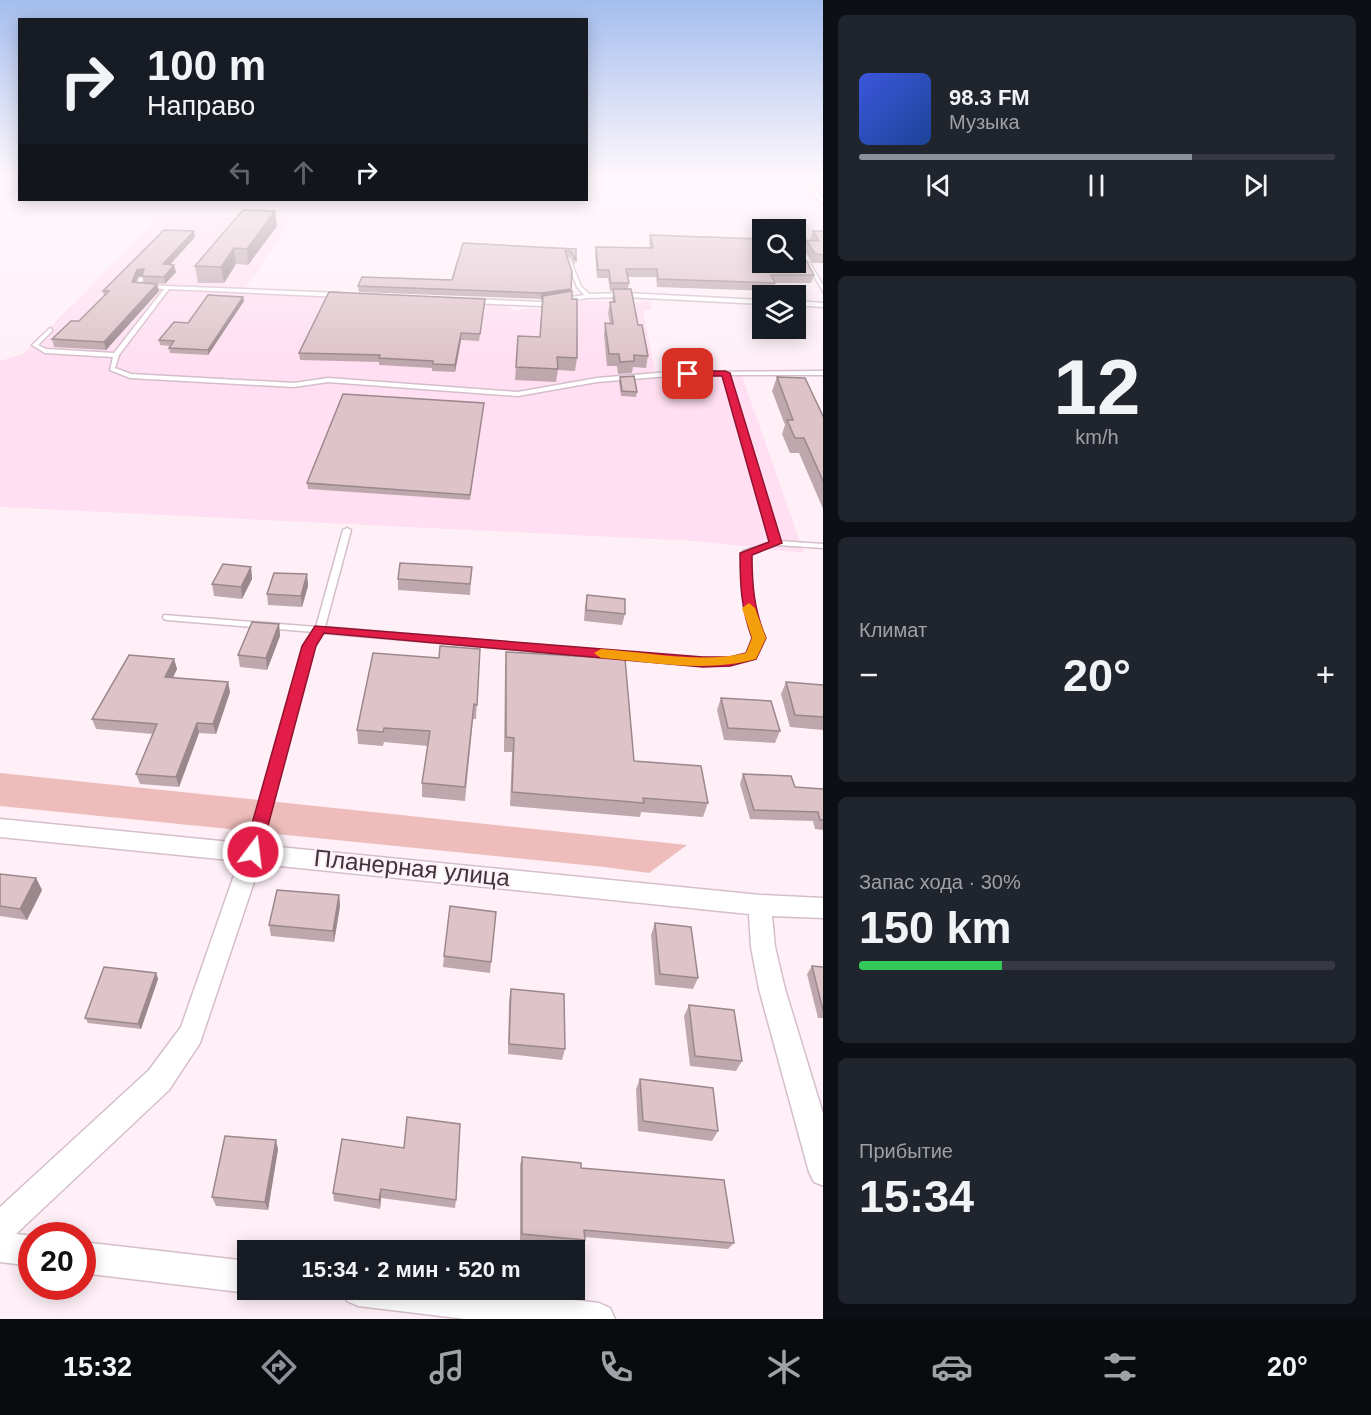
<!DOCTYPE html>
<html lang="ru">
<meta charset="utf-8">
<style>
body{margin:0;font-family:Helvetica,sans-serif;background:#20242c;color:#f1f3f6;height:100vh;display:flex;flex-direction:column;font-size:22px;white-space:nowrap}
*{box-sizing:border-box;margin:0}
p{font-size:20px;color:#9ea1a6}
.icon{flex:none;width:33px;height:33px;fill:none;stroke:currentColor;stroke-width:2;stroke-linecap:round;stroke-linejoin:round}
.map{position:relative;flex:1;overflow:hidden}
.panel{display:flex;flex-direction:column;gap:15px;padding:15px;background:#0d0f14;width:548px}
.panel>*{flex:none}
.hud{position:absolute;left:18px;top:18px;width:570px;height:183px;border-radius:0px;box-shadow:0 3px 15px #0003;background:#171b24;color:#f1f3f6;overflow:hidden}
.tools{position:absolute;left:752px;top:219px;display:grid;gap:12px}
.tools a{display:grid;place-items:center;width:54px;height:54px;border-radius:0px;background:#171b24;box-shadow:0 3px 15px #0003;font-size:30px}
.speed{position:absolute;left:18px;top:1222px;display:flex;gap:12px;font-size:30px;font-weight:700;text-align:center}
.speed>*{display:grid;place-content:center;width:78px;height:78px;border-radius:50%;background:#171b24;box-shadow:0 3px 15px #0003;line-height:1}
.speed .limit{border:9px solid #d22;background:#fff;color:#111}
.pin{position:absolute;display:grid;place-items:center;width:51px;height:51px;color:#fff;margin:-26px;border-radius:12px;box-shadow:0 3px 9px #0006}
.me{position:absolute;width:66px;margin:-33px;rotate:15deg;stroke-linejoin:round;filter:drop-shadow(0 0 4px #0008)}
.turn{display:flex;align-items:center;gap:21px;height:126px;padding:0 30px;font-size:27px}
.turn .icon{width:78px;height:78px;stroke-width:2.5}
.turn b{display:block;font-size:42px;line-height:51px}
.lanes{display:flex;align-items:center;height:57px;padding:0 30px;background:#0003;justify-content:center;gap:30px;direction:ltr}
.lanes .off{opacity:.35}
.big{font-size:45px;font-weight:700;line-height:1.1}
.panel .tile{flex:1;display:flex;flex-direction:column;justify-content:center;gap:9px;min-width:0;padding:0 21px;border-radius:9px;background:#20242c}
.panel .dial{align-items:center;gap:0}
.dial b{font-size:78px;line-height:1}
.song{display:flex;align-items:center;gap:18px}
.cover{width:72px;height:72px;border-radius:9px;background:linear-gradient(135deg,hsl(230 70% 55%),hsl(220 70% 35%))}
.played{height:6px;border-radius:3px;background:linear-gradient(90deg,#8c9099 70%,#363941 70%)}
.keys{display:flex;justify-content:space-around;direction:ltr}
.heat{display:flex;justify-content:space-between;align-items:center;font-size:33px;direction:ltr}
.charge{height:9px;border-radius:4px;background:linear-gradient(90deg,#34c759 30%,#363941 0)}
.trip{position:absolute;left:237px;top:1240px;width:348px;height:60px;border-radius:0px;background:#171b24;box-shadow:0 3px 15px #0003;font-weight:700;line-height:60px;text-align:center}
.menu{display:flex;height:96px;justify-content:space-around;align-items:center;background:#090b0e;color:#9ea1a6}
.menu .icon{width:42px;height:42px}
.menu .on{color:#8c9099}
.menu b{font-size:27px;color:#f1f3f6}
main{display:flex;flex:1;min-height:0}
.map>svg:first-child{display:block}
</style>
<main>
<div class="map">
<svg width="824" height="1319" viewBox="0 0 824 1319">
<rect width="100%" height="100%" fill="#fff0f8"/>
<polygon fill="#ffdff1" points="159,218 293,218 245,289 502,300 514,311 526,308 575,311 575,302 587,301 642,303 642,301 650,301 652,309 643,311 656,377 742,376 804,553 695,541 0,507 0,361 23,354"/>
<polygon fill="#eebdbb" points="0,773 687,845 649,873 604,867 0,806"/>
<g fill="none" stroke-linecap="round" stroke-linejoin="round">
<g stroke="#d5becb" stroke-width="3">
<g id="service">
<rect x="786" y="228" width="4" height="2"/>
<polygon points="566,258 570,259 581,286 589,294 625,293 762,300 762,304 625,297 588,298 540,306 474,303 471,301 474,299 540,302 584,295 577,287"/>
<polygon points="806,263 810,263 824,287 824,293"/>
<path d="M140,277L144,278L140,285L341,293L344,295L341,297L169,289L119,355L115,368L131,374L294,383L328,378L518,392L597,378L669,372L824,371V375H729L779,541L824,544V548L777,545L750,554C750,583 753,611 763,638L755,658L730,665H703L322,633L313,646L259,852L257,855L253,857L249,855L247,852L305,646L314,632L167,620L164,619L163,617L164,615L316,627L343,530L347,528L351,530L325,627L703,659H730L748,654L755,638L748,617L744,596L742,553L743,551L772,542L723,375L669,376L597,382L518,396L328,382L294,387L130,378L110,370L113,357L45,353L32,345L50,328L52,329V331L38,345L46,349L114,353L164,289L135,287Z"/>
<polygon points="795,301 824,303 824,307 795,305"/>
</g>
</g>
<g stroke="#d5becb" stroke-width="3">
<g id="minor">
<polygon points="794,175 802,175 824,198 824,205"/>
<polygon points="0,819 760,895 824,898 824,918 772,916 775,947 785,989 824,1117 824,1186 814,1182 809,1172 759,989 751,947 749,914 260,864 200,1043 169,1090 16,1234 33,1236 32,1266 0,1262 0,1207 149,1070 181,1027 239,861 0,837"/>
<polygon points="82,1242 248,1261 248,1290 254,1290 248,1293 82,1273"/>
<polygon points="342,1290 491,1290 599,1303 610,1308 615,1319 466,1319 358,1306 347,1301"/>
</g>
</g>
<use href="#service" fill="#fff" fill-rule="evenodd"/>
<use href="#minor" fill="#fff" fill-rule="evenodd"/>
</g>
<g fill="#bfa8ad" fill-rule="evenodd">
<polygon points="277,226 248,265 236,264 224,283 198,283 195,266"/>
<polygon points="813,231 824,231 824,263 812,263 803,248 806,240 812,240 810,239"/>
<polygon points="650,235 814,275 811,283 775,283 773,291 657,287 656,277 628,277 629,283 628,289 638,325 648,356 646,368 633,367 632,373 618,374 617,366 607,366 604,335 605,323 610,324 608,313 610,302 612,302 613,291 610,291 608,278 597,278 595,254 596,247 650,248 649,243"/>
<path d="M195,237L170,265L176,272L165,284L152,283L157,284L159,291L106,350L54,347L52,339L79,321L104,296L103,291ZM142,276L144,283L136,282L138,277Z"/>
<polygon points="576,249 575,266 571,257 567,257 572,299 577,358 575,371 558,370 556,382 515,380 518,336 540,337 542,299 359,292 358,286 452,280"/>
<polygon points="243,297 244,301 208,355 170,353 169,348 170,346 160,345 159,340 188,323"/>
<polygon points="485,299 479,341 461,340 455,372 432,371 432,368 379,365 379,362 300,360 299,353"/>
<polygon points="620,377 637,392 636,397 621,396 619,382"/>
<polygon points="777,377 824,418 824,511 799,453 790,453 782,434 785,425 772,391"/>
<polygon points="483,408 470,500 308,489 307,483"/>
<polygon points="251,567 252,579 242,599 214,596 212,584"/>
<polygon points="472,567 470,595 398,590 398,579"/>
<polygon points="307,574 308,586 302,607 268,605 267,594"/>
<polygon points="587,595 625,614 622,625 584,621 585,606"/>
<polygon points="279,624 280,636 267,670 240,667 238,655"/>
<polygon points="480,649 476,719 473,719 465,801 422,797 422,783 428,746 384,742 383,746 358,744 357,730 439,658"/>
<polygon points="506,652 634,761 708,803 703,817 641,812 640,817 510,806 512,752 504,752 505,666"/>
<polygon points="174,659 177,669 173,678 228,682 230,692 216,734 199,733 179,787 140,784 136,774 153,734 96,729 92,719"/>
<polygon points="786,682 824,685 824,730 790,727 781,694"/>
<polygon points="721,698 780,731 775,743 724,740 717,710"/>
<polygon points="743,774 795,787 824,789 824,830 815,829 813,821 750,819 740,784"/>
<polygon points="0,874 36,878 42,890 27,920 0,916"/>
<polygon points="339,895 340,906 334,942 271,936 269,925"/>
<polygon points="496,912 490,973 443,967 444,956"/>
<polygon points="655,923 698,978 693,989 655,985 651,935"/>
<polygon points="812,966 824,967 824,1018 818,1018 807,974"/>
<polygon points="156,973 158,979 141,1029 88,1023 85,1018"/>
<polygon points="511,989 565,1049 562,1060 508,1054 509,1000"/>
<polygon points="689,1005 742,1061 736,1071 690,1066 684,1016"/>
<polygon points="640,1079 718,1131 712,1141 638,1131 636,1089"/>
<polygon points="342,1139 456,1200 455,1208 381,1198 380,1209 334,1201 333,1193"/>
<polygon points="278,1149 268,1210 216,1206 212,1197"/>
<polygon points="522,1157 581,1168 734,1243 728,1249 584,1237 585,1240 582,1246 520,1241 520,1165"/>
</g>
<g fill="#9b888d">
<polygon points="275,211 277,226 248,265 247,249"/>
<polygon points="194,231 195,237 164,271 163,264"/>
<polygon points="234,248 236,264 224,283 221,267"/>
<polygon points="174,265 176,272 165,284 164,277"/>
<polygon points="144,269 145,276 138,277 133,289 132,282 137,270"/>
<polygon points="157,284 159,291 106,350 104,342"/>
<polygon points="571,289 570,295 541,300 541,293"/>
<polygon points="243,297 244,301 208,355 208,350"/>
<polygon points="461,333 461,340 455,372 455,365"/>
<polygon points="251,567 252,579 242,599 241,587"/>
<polygon points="307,574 308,586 302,607 301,596"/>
<polygon points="279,624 280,636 267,670 266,658"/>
<polygon points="174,659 177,669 168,687 165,677"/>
<polygon points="228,682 230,692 216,734 213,724"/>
<polygon points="197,723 199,733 179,787 176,777"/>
<polygon points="36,878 42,890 27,920 20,909"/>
<polygon points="339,895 340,906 334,942 333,931"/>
<polygon points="156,973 158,979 141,1029 138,1024"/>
<polygon points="276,1140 278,1149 268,1210 265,1202"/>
<polygon points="381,1189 381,1198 380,1209 379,1200"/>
</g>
<g fill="#dec3c9" stroke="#9b888d" stroke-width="1.5">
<polygon points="243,210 275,211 247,249 234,248 221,267 195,266"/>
<polygon points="164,230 194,231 163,264 174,265 164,277 142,276 144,269 137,270 132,282 157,284 104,342 52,339 71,321 79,321 109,291 103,291"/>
<polygon points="813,231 824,231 824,255 815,254 806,240 819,241"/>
<polygon points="650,235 762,239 762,262 795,262 795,240 814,275 771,275 775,283 658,279 657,269 626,269 629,283 611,283 609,270 598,270 596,247 653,248"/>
<polygon points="463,243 576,249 576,260 571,251 565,251 572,271 571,289 541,293 358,286 362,277 452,280"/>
<polygon points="613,289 631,289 638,325 642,325 648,356 634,355 634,361 620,362 619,354 609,354 605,323 613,324 610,302 615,302"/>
<polygon points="572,291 572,299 577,299 577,358 557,357 558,369 516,367 518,336 540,337 543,296"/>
<polygon points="329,292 485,299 480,334 461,333 455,365 433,364 433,361 379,358 380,355 299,353"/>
<polygon points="208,295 243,297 208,350 169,348 174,341 159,340 174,322 188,323"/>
<polygon points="634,376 637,392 622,391 620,377"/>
<polygon points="777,377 805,378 824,418 824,483 804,438 795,438 787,420 793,420"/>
<polygon points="343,394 484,403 470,495 307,483"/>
<polygon points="400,563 472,567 470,584 398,579"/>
<polygon points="223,564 251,567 241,587 212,584"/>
<polygon points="274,573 307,574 301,596 267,594"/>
<polygon points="587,595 625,599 625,614 586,610"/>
<polygon points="252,622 279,624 266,658 238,655"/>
<polygon points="440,646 480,649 477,705 474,704 465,787 422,783 430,731 384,728 383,732 357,730 373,653 439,658"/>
<polygon points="506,652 625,659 634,761 701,766 708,803 643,798 644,803 512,792 514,738 506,737"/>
<polygon points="129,655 174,659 165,677 228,682 213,724 197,723 176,777 136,774 157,724 92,719"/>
<polygon points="786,682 824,685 824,717 795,715"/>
<polygon points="721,698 771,701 780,731 728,728"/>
<polygon points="743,774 791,776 795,787 824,789 824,820 820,820 818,812 754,810"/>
<polygon points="0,874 36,878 20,909 0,906"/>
<polygon points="277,890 339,895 333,931 269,925"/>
<polygon points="450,906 496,912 491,962 444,956"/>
<polygon points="655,923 691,927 698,978 660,974"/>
<polygon points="812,966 824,967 824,1010 823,1010"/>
<polygon points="104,967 156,973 138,1024 85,1018"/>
<polygon points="511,989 564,994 565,1049 509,1044"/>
<polygon points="689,1005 734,1010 742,1061 695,1056"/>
<polygon points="640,1079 713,1088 718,1131 643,1121"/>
<polygon points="407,1117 460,1124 456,1200 381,1189 379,1200 333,1193 342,1139 404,1148"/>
<polygon points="225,1136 276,1140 265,1202 212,1197"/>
<polygon points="522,1157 581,1163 581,1168 724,1180 734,1243 584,1230 585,1240 522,1234"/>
</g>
<linearGradient id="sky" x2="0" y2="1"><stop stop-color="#a4bdee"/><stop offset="0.49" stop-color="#fff8fc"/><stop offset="1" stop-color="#fff8fc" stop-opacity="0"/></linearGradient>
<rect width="824" height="360" fill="url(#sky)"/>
<path fill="#e11d48" stroke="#92132f" stroke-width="1.5" d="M688,371H725L730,373L782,543L752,555C752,585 754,610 766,638L756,659L730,666L703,667L324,633L316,646L261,852L259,857L253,859L247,857L244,852L302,646L315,626L703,657H730L746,653L752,638C741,609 740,584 740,553L769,542L722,376H685L683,374Z"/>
<path fill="#f59e0b" d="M749,603L755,608L766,638L756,659C706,673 652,662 601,658L594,653L601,649C646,652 702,664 746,653L752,638L742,608Z"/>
<g text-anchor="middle" stroke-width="4.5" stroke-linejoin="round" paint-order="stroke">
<g font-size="24" fill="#3e353a" stroke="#fff0f8">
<text transform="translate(412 868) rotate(6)" y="8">Планерная улица</text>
</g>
</g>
</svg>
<div class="tools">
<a><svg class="icon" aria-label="search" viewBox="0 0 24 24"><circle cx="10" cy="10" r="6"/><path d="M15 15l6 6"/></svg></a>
<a><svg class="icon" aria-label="layers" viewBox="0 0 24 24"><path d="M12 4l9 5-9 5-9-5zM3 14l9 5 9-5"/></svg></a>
</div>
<div class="speed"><div class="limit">20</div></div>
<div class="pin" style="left:688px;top:374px;background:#d93025"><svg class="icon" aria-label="arrive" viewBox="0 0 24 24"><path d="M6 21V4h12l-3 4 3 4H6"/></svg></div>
<svg class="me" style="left:253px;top:852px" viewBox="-20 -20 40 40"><circle r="17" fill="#e11d48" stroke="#fff" stroke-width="3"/><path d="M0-11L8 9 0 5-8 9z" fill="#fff"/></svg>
<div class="trip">15:34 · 2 мин · 520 m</div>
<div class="hud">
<div class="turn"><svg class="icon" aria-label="right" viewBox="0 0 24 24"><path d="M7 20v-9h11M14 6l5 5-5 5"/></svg><div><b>100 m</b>Направо</div></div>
<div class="lanes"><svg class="icon off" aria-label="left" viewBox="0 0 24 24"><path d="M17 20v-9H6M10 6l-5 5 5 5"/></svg><svg class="icon off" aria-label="ahead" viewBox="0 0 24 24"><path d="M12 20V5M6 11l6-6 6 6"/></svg><svg class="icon" aria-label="right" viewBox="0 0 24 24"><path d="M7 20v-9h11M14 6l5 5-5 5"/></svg></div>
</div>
</div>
<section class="panel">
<div class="tile">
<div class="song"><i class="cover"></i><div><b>98.3 FM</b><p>Музыка</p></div></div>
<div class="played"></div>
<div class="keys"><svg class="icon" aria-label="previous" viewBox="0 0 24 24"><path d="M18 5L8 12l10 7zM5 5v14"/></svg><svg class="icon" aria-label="pause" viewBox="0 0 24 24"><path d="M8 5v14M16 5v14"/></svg><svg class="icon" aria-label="next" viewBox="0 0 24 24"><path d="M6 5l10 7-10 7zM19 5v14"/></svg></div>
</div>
<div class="tile dial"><b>12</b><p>km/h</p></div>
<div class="tile"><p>Климат</p>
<div class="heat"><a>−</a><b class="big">20°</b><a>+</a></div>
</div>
<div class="tile"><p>Запас хода · 30%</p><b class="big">150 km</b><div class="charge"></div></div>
<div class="tile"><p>Прибытие</p><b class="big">15:34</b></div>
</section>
</main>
<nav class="menu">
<b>15:32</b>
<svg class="icon on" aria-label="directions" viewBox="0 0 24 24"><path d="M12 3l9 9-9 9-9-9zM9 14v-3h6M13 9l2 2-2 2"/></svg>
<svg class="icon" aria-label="music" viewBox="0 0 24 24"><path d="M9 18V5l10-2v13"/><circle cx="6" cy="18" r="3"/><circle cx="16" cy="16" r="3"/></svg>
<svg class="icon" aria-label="phone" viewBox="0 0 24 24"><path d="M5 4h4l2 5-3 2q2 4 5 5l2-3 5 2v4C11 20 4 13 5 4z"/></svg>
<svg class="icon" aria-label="climate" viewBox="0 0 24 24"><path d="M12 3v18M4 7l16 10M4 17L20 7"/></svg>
<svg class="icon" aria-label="car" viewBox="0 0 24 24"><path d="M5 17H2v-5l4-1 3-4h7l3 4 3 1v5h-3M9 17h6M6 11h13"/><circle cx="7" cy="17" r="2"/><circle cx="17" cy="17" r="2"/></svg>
<svg class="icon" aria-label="filters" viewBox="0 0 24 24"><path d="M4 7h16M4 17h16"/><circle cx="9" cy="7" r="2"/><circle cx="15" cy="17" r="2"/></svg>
<b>20°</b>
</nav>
